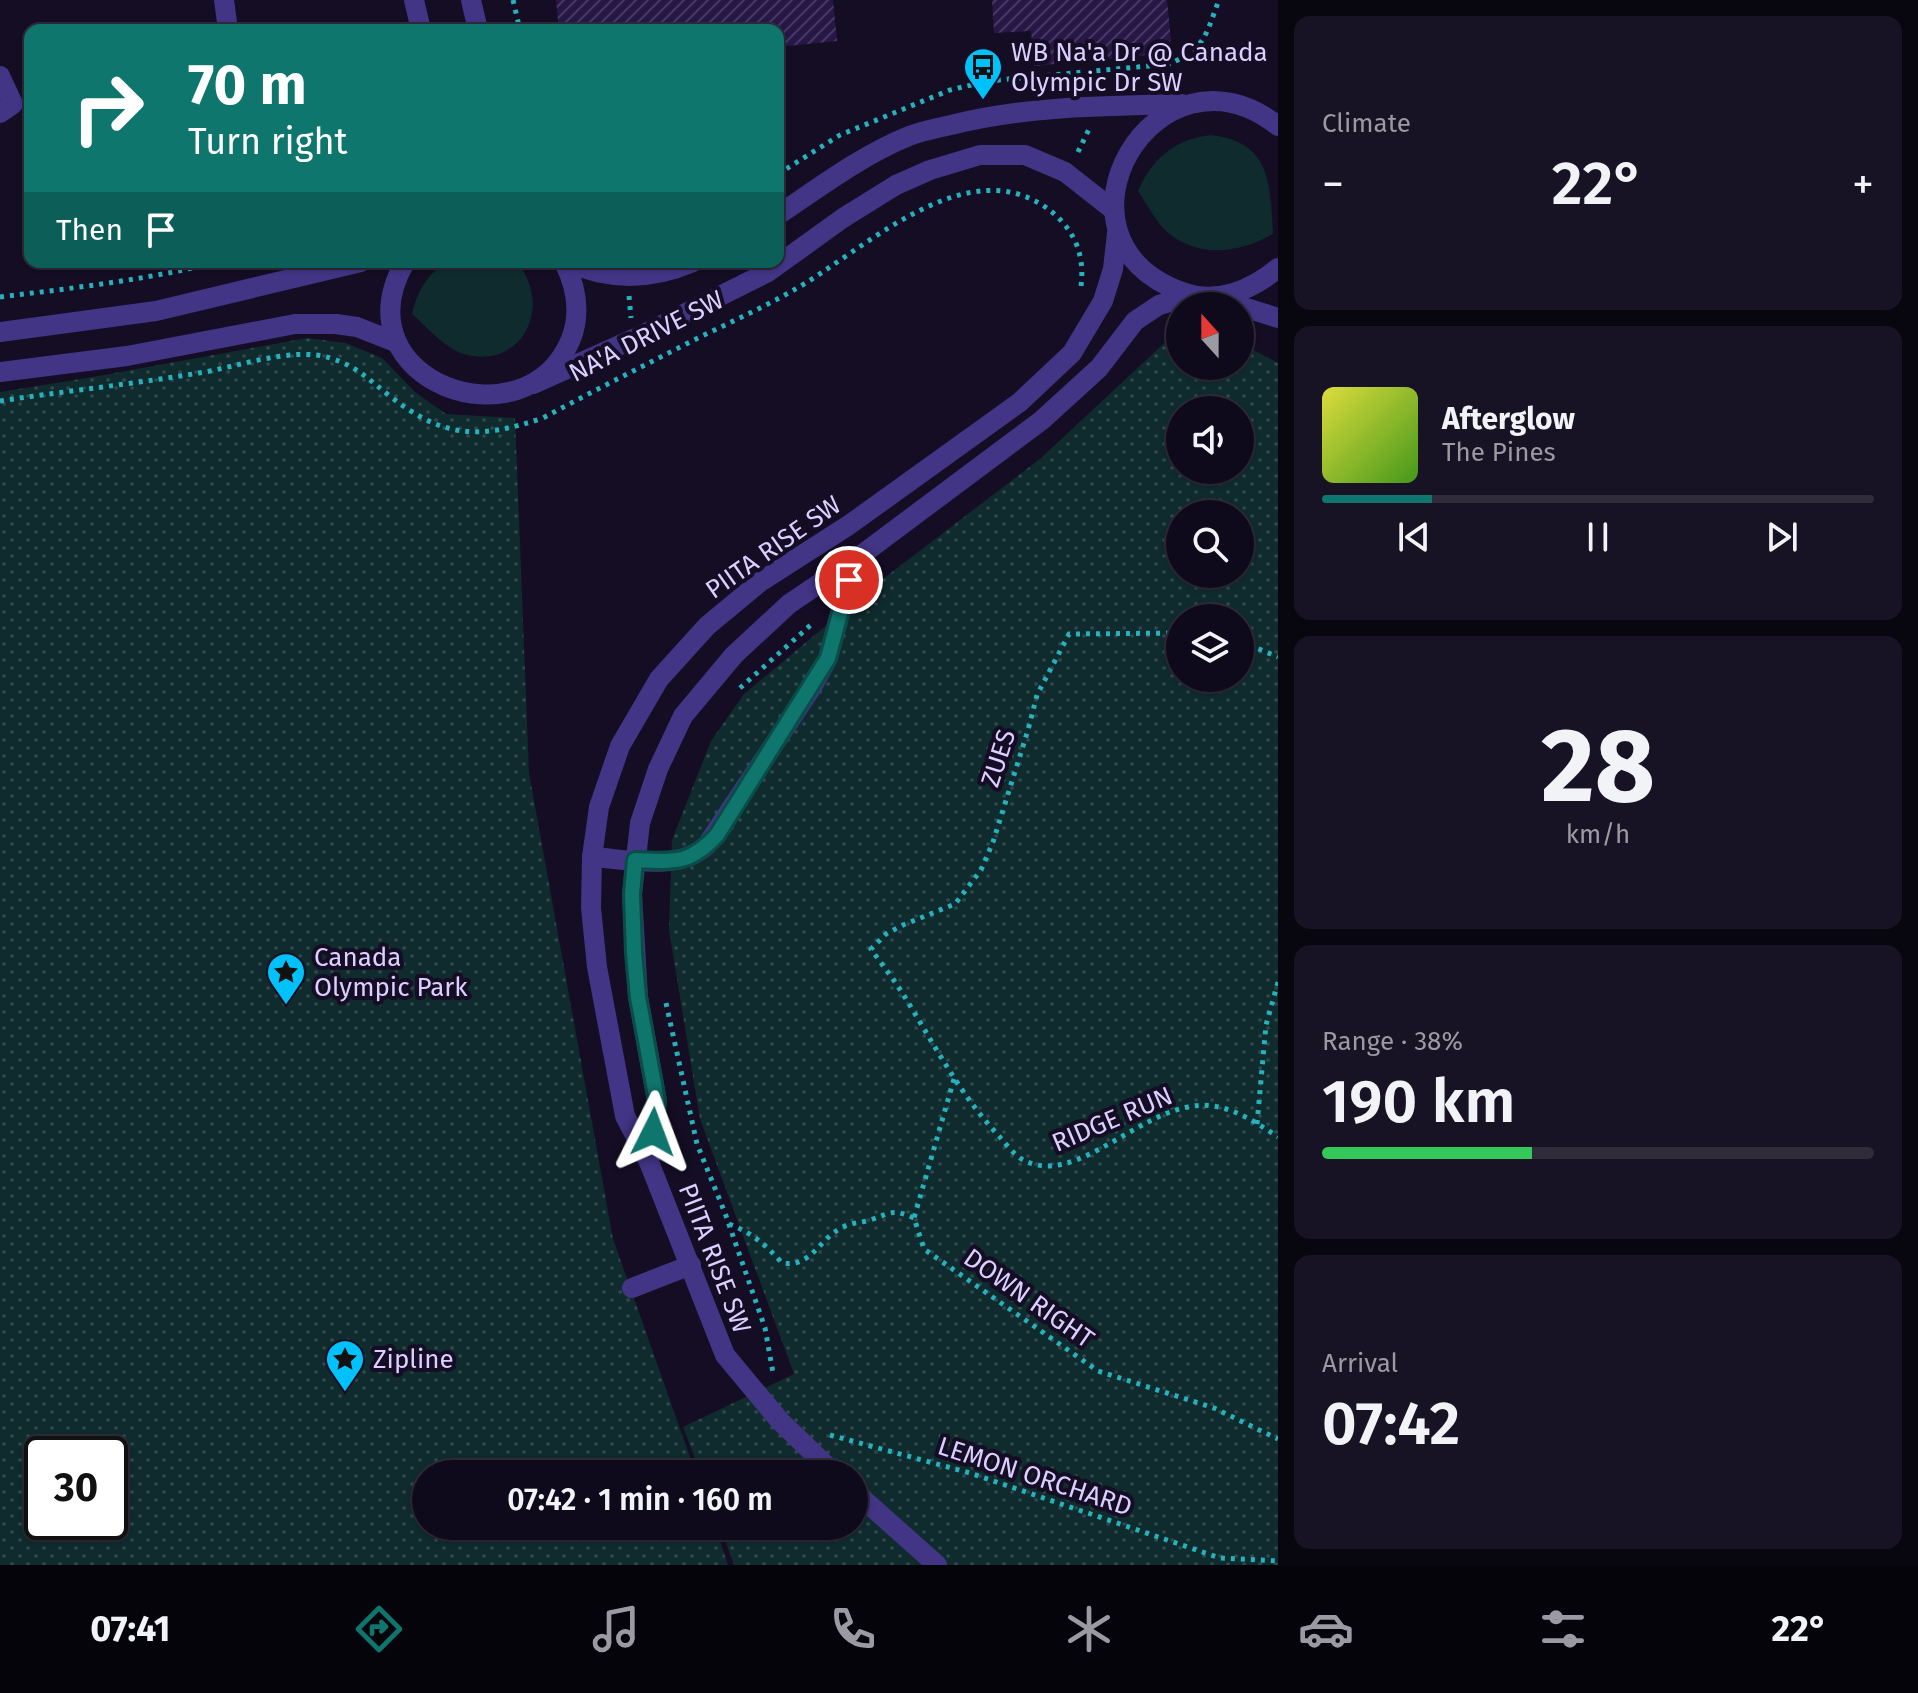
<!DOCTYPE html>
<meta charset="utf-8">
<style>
body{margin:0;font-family:"Fira Sans",sans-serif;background:#181324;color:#f1f3f6;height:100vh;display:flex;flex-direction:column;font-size:30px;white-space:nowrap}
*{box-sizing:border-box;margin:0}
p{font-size:26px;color:#9b9aa3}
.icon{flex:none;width:44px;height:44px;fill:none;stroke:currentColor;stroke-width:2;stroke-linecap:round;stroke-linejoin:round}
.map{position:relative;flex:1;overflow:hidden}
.sheet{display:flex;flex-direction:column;gap:16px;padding:16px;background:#08060f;width:640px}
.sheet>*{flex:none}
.banner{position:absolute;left:24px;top:24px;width:760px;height:244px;border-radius:16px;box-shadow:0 2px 6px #0004,0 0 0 2px #2f2b3a;background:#0f766e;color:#fff;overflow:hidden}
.needle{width:52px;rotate:339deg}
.tools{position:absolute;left:1166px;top:292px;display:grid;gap:16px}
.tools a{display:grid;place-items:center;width:88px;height:88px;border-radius:50%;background:#0f0a1b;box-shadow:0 2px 6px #0004,0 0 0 2px #2f2b3a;font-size:40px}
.speed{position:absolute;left:24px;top:1436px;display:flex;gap:16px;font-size:40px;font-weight:700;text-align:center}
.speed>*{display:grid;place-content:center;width:104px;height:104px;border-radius:50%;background:#0f0a1b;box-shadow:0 2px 6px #0004,0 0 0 2px #2f2b3a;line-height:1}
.speed .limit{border:4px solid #111;border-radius:12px;background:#fff;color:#111}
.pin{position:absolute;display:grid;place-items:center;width:68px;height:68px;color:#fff;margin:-34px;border:4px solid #fff;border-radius:50%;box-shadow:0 2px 8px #0007}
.me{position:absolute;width:88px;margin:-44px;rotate:3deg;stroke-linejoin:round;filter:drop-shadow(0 0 6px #0008)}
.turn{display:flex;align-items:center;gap:28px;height:168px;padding:0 32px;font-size:36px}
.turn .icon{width:104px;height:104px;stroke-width:2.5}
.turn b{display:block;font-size:56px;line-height:68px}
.then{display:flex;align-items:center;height:76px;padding:0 32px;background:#0003;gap:16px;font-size:30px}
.big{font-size:60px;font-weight:600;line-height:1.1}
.sheet .widget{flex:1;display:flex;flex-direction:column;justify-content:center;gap:12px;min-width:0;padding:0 28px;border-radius:16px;background:#181324}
.sheet .dial{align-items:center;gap:0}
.dial b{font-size:104px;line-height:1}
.song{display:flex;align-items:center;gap:24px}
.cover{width:96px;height:96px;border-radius:12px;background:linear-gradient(135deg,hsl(60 70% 55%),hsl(100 70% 35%))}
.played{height:8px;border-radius:4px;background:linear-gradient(90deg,#0f766e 20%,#2f2b3a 20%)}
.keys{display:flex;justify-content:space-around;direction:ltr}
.heat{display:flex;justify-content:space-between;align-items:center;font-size:44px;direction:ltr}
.charge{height:12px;border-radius:6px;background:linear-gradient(90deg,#34c759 38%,#2f2b3a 0)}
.trip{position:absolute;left:412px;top:1460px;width:456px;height:80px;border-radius:40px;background:#0f0a1b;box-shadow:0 2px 6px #0004,0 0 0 2px #2f2b3a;font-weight:600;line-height:80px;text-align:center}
.dock{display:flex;height:128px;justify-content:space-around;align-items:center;background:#06040b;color:#9b9aa3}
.dock .icon{width:56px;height:56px}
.dock .current{color:#0f766e}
.dock b{font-size:36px;color:#f1f3f6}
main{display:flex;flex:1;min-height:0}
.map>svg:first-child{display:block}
</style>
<main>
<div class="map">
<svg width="1278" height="1565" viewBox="0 0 1278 1565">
<defs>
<pattern id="park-dots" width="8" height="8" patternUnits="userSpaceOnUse" patternTransform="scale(2)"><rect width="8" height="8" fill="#0f2b2e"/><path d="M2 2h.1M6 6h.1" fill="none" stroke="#31494d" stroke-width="1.8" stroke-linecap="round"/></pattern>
<pattern id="building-hatch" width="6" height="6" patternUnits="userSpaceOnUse" patternTransform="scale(2)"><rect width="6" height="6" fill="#271746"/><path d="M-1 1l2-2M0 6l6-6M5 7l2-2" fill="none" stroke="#463862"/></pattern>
</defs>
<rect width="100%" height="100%" fill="#140d24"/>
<g fill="#0f2b2e">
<path d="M1211,135C1272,142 1270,185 1273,234C1240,253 1199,259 1167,232C1156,222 1147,204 1138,191C1152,158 1176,139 1211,135Z"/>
<path d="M445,262H517C553,306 523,368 467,355C446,350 428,328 412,314C416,293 428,274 445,262Z"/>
</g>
<g fill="url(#park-dots)" fill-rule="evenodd">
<path d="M1174,334L1180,335V366H1240V343L1278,363V1565H734L720,1526H854V1474H701L683,1427L794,1374L700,1119L669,930L672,840L711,741L744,694L875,585L1040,459ZM1180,410H1240V470H1180ZM1180,514H1240V574H1180ZM1180,618H1240V678H1180Z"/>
<path d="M307,338L346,343L382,358L415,392L446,414L515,418L529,773L613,1239L696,1474H426V1526H715L728,1565H0V392L93,377ZM42,1454H110V1522H42Z"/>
</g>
<g fill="url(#building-hatch)">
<polygon points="556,0 833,0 837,41 778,47 778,30 559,30"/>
<polygon points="992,0 1167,0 1171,40 1160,54 1034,66 1031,31 994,33"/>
</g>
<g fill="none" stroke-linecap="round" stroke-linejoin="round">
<g stroke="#27b1bc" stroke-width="5" stroke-dasharray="4 6" stroke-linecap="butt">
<polyline points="513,0 520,30"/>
<polyline points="1241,46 1264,53"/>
<polyline points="1078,152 1090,127"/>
<path d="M778,174L840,135L950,90L988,81L1169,64C1206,48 1205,36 1219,0"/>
<polyline points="629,296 631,318"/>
<path d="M0,297C73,288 146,280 218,262"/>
<path d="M0,401C66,391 133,384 199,373C237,367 293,346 330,358C357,366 369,380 391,397C445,439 480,439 543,418C595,390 647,364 700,337C731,322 762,308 792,291C863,252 968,145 1052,212C1075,231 1085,256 1081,286"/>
<path d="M1180,633L1069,634L1037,695L1028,730L993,842L981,870L955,904L903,925L886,934L871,949C883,966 896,982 906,999C935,1046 961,1096 999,1136C1005,1143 1012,1152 1020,1158C1076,1194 1147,1096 1213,1106C1238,1110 1257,1123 1278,1137"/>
<polyline points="1240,641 1278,657"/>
<polyline points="740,688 813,623"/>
<polyline points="666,1003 697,1144 725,1213 765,1328 773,1373"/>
<polyline points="954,1079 914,1218 924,1249 1098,1371 1214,1408 1278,1439"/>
<polyline points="1257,1124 1266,1025 1278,982"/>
<path d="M729,1224C751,1232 767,1246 782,1263C812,1268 818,1239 843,1227C852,1222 863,1223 873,1219C893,1212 893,1209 914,1218"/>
<polyline points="830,1435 970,1473 1220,1558 1278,1561"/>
</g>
<g stroke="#423586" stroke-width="20">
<polyline points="224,0 228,30"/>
<polyline points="414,0 421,30"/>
<polyline points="471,0 478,30"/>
<polyline points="0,76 13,104 0,113"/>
<path d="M1278,126C1157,30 1034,238 1182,292C1216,305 1252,290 1278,268"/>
<path d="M778,215C820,187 862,155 909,136C922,131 937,128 951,125C1026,106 1105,106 1182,104"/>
<path d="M405,262C337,381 526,449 571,339C581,313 576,286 564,262"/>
<path d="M567,262C609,281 651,280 693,262"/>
<polyline points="1240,306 1278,318"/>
<polyline points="0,332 156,311 361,262"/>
<polyline points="0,372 127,356 295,324 336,324 357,327 395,342"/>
<polyline points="533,384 638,337 768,272 843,218 896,185 930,170 980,155 1025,155 1065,172 1112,209"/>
<path d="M592,857C627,859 679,872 707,845L812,687L828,658L849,580L859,559"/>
<polyline points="649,1162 657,1101 638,997 632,894 640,823 658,769 683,716 734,655 789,604 860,556 1042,420 1099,368 1135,321 1159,305 1191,296"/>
<polyline points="632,1288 691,1265"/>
<polyline points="835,1474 780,1421 725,1355 649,1162 625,1116 597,967 591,908 592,857 599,807 620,746 659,679 707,626 760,582 849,525 1020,402 1072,353 1103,301 1113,269 1117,233"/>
<polyline points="854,1491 937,1565"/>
</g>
</g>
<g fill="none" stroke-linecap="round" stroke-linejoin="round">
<g stroke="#0a4d48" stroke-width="20">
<path id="route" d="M653,1132L657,1101L638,997L634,953L632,894L635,860C674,861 688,866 717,835L828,658L849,580"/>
</g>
<use href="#route" stroke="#0f766e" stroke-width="14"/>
</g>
<defs>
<g id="bus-pin" transform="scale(2)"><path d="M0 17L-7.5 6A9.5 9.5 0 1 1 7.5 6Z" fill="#00c1fa" stroke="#140d24"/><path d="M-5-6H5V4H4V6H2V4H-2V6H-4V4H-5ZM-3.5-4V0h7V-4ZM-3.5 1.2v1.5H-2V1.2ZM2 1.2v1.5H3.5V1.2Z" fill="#111"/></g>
<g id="sight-pin" transform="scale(2)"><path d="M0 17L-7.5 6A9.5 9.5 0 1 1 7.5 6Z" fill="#00c1fa" stroke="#140d24"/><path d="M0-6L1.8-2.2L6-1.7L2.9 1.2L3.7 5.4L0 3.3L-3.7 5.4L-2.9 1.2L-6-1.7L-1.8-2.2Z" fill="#111"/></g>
</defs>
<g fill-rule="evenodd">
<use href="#bus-pin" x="983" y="67"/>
<use href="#sight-pin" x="286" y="972"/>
<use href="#sight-pin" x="345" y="1359"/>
</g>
<g text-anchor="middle" stroke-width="8" stroke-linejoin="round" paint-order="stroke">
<g font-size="26" fill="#dbcfff" stroke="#140d24" text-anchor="start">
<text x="1011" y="61">WB Na'a Dr @ Canada<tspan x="1011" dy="30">Olympic Dr SW</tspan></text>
<text x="314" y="966">Canada<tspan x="314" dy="30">Olympic Park</tspan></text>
<text x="373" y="1368">Zipline</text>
</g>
<g font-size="26" fill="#dbcfff" stroke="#140d24">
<text transform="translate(646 336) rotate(-27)" y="9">NA'A DRIVE SW</text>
<text transform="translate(773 547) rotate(-35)" y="9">PIITA RISE SW</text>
<text transform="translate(998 758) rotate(-72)" y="9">ZUES</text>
<text transform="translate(1112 1119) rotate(-23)" y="9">RIDGE RUN</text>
<text transform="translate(715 1258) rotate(69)" y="9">PIITA RISE SW</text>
<text transform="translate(1029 1298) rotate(35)" y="9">DOWN RIGHT</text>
<text transform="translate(1035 1476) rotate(18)" y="9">LEMON ORCHARD</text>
</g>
</g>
</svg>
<div class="tools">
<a><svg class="needle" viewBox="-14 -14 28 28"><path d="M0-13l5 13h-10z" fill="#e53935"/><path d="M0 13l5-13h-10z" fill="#9b9aa3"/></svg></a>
<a><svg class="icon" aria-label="sound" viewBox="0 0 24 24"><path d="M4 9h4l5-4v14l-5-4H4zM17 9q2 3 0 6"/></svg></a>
<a><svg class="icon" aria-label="search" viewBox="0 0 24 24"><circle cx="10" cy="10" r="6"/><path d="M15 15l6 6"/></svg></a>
<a><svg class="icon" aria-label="layers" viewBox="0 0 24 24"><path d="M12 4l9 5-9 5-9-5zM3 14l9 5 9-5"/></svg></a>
</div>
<div class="speed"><div class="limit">30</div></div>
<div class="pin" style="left:849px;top:580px;background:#d93025"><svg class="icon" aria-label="arrive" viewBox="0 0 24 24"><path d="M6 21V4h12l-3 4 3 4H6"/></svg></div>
<svg class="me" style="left:653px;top:1132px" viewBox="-20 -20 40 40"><path d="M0-17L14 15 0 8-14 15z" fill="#0f766e" stroke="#fff" stroke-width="4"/></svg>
<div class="trip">07:42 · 1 min · 160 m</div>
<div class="banner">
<div class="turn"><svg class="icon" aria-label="right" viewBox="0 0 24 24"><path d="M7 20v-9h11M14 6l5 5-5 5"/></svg><div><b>70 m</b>Turn right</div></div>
<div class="then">Then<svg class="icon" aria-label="arrive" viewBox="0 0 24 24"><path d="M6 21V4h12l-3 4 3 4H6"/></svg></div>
</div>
</div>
<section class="sheet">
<div class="widget"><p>Climate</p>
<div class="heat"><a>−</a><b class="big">22°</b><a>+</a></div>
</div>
<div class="widget">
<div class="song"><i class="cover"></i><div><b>Afterglow</b><p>The Pines</p></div></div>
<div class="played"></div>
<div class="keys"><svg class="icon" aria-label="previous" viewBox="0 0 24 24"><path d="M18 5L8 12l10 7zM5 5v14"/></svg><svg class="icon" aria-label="pause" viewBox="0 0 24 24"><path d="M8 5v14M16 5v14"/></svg><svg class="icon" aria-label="next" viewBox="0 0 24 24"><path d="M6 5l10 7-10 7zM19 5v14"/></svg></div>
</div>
<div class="widget dial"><b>28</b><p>km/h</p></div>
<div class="widget"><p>Range · 38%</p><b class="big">190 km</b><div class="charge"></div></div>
<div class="widget"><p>Arrival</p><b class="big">07:42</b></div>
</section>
</main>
<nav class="dock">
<b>07:41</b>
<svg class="icon current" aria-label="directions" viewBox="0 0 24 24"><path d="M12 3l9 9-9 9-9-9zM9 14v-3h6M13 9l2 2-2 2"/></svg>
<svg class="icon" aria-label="music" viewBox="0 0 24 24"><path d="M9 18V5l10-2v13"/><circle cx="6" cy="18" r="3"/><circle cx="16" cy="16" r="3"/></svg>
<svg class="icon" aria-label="phone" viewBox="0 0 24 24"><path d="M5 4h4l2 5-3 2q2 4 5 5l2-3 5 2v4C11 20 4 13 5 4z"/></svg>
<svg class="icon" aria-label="climate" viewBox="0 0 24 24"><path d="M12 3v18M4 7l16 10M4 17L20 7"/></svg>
<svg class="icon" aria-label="car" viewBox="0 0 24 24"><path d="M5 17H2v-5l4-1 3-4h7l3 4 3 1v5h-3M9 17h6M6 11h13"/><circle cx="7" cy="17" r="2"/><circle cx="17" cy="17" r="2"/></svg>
<svg class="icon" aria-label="filters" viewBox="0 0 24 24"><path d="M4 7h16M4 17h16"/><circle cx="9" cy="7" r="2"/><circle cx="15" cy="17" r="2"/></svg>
<b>22°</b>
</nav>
